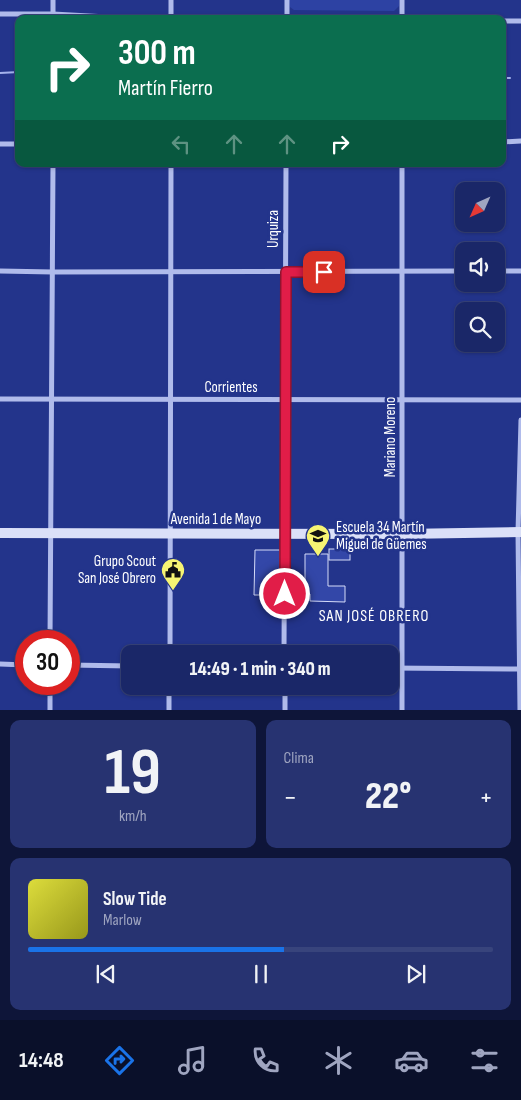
<!DOCTYPE html>
<html lang="es">
<meta charset="utf-8">
<style>
body{margin:0;font-family:"Sofia Sans Condensed",sans-serif;background:#273371;color:#f1f3f6;height:100vh;display:flex;flex-direction:column;font-size:19px;white-space:nowrap}
*{box-sizing:border-box;margin:0}
p{font-size:16px;color:#9fa5c0}
.icon{flex:none;width:28px;height:28px;fill:none;stroke:currentColor;stroke-width:2;stroke-linecap:round;stroke-linejoin:round}
.map{position:relative;height:710px;overflow:hidden}
.panel{display:flex;flex-direction:column;gap:10px;padding:10px;background:#0e1539;flex:1}
.panel>*{flex:none}
.banner{position:absolute;left:15px;top:15px;width:491px;height:152px;border-radius:10px;box-shadow:0 1px 4px #0004,0 0 0 1px #38447c;background:#0b6e4f;color:#fff;overflow:hidden}
.needle{width:32px;rotate:225deg}
.fabs{position:absolute;left:455px;top:182px;display:grid;gap:10px}
.fabs a{display:grid;place-items:center;width:50px;height:50px;border-radius:10px;background:#1a2768;box-shadow:0 1px 4px #0004,0 0 0 1px #38447c;font-size:25px}
.speed{position:absolute;left:15px;top:630px;display:flex;gap:10px;font-size:25px;font-weight:700;text-align:center}
.speed>*{display:grid;place-content:center;width:65px;height:65px;border-radius:50%;background:#1a2768;box-shadow:0 1px 4px #0004,0 0 0 1px #38447c;line-height:1}
.speed .limit{border:8px solid #d22;background:#fff;color:#111}
.pin{position:absolute;display:grid;place-items:center;width:42px;height:42px;color:#fff;margin:-21px;border-radius:10px;box-shadow:0 2px 8px #0006}
.me{position:absolute;width:55px;margin:-28px;rotate:0deg;stroke-linejoin:round;filter:drop-shadow(0 0 4px #0008)}
.turn{display:flex;align-items:center;gap:18px;height:105px;padding:0 20px;font-size:22px}
.turn .icon{width:65px;height:65px;stroke-width:2.5}
.turn b{display:block;font-size:35px;line-height:42px}
.lanes{display:flex;align-items:center;height:48px;padding:0 20px;background:#0003;justify-content:center;gap:25px;direction:ltr}
.lanes .off{opacity:.35}
.big{font-size:38px;font-weight:800;line-height:1.1}
.panel .card{flex:1;display:flex;flex-direction:column;justify-content:center;gap:8px;min-width:0;padding:0 18px;border-radius:10px;background:#273371}
.panel .dial{align-items:center;gap:0}
.dial b{font-size:65px;line-height:1}
.song{display:flex;align-items:center;gap:15px}
.cover{width:60px;height:60px;border-radius:8px;background:linear-gradient(135deg,hsl(60 70% 55%),hsl(60 70% 35%))}
.played{height:5px;border-radius:2px;background:linear-gradient(90deg,#1a73e8 55%,#38447c 55%)}
.keys{display:flex;justify-content:space-around;direction:ltr}
.heat{display:flex;justify-content:space-between;align-items:center;font-size:28px;direction:ltr}
.panel .tiles{flex:1;display:grid;gap:10px;grid-template-columns:1fr 1fr}
.card:last-child{grid-column:span 2}
.trip{position:absolute;left:121px;top:645px;width:278px;height:50px;border-radius:10px;background:#1a2768;box-shadow:0 1px 4px #0004,0 0 0 1px #38447c;font-weight:800;line-height:50px;text-align:center}
.dock{display:flex;height:80px;justify-content:space-around;align-items:center;background:#0a102a;color:#9fa5c0}
.dock .icon{width:35px;height:35px}
.dock .current{color:#1a73e8}
.dock b{font-size:22px;color:#f1f3f6}
.map>svg:first-child{display:block}
</style>
<div class="map">
<svg width="521" height="710" viewBox="0 0 521 710">
<rect width="100%" height="100%" fill="#23348b"/>
<polygon fill="#2d42a3" points="289,0 399,0 399,6 394,11 294,10 290,7"/>
<g fill="none" stroke-linecap="round" stroke-linejoin="round">
<g stroke="#a4b2ec" stroke-width="2">
<polyline points="0,73 19,72"/>
<polyline points="502,78 510,78"/>
</g>
</g>
<g fill="#3347a8" stroke="#d5dbf8">
<rect x="329" y="549" width="21" height="11"/>
<polygon points="255,550 280,550 280,595 254,595"/>
<polygon points="305,554 328,554 328,586 345,586 345,602 310,601 310,594 301,594 301,580 305,580"/>
</g>
<g fill="none" stroke-linecap="round" stroke-linejoin="round">
<g stroke="#b0bbeb" stroke-width="5">
<polyline points="402,0 402,19"/>
<polyline points="0,14 53,14 143,19"/>
<polyline points="53,19 53,0"/>
<polyline points="171,19 171,0"/>
<polyline points="287,19 287,0"/>
<polyline points="502,21 521,21"/>
<polyline points="502,142 521,141"/>
<polyline points="0,144 19,144"/>
<polyline points="0,271 53,272 464,271"/>
<polyline points="496,271 521,271"/>
<polyline points="0,399 521,400"/>
<polyline points="50,641 53,164"/>
<polyline points="170,654 171,164"/>
<polyline points="284,654 286,164"/>
<polyline points="0,664 26,665"/>
<polyline points="69,665 130,666"/>
<polyline points="390,668 521,669"/>
<polyline points="50,684 50,710"/>
<polyline points="285,686 285,710"/>
<polyline points="169,710 169,686"/>
<polyline points="402,710 402,164"/>
<polyline points="520,710 518,532 521,420"/>
</g>
<polyline stroke="#dbe0f8" stroke-width="10" points="0,533 402,534 521,532"/>
</g>
<g fill="none" stroke-linecap="round" stroke-linejoin="round">
<g stroke="#92132f" stroke-width="12">
<polyline id="route" points="285,594 286,272 324,272"/>
</g>
<use href="#route" stroke="#e11d48" stroke-width="9"/>
</g>
<defs>
<g id="school-pin" transform="scale(1.25)"><path d="M0 17L-7.5 6A9.5 9.5 0 1 1 7.5 6Z" fill="#f6f473" stroke="#23348b"/><path d="M0-5L7-2L0 1L-7-2ZM-4 1L0 2.5L4 1V4Q0 6-4 4Z" fill="#111"/></g>
<g id="civic-pin" transform="scale(1.25)"><path d="M0 17L-7.5 6A9.5 9.5 0 1 1 7.5 6Z" fill="#f6f473" stroke="#23348b"/><path d="M-.6-6.5H3V-4.5H.6V-3L4-1V1h2V6H-6V1h2V-1L-.6-3ZM-1.2 2.5V6h2.4V2.5Z" fill="#111"/></g>
</defs>
<g fill-rule="evenodd">
<use href="#school-pin" x="318" y="536"/>
<use href="#civic-pin" x="173" y="570"/>
</g>
<g text-anchor="middle" stroke-width="5" stroke-linejoin="round" paint-order="stroke">
<g font-size="15" fill="#fff" stroke="#23348b">
<text transform="translate(273 229) rotate(-90)" y="5">Urquiza</text>
<text x="231" y="392">Corrientes</text>
<text transform="translate(390 437) rotate(-90)" y="5">Mariano Moreno</text>
<text x="216" y="524">Avenida 1 de Mayo</text>
</g>
<g font-size="15" fill="#fff" stroke="#23348b" text-anchor="start">
<text x="336" y="532">Escuela 34 Martín<tspan x="336" dy="17">Miguel de Güemes</tspan></text>
<text x="156" y="566" text-anchor="end">Grupo Scout<tspan x="156" dy="17">San José Obrero</tspan></text>
</g>
<g font-size="16" letter-spacing="1" fill="#fff" stroke="#23348b">
<text x="374" y="621">SAN JOSÉ OBRERO</text>
</g>
</g>
</svg>
<div class="fabs">
<a><svg class="needle" viewBox="-14 -14 28 28"><path d="M0-13l5 13h-10z" fill="#e53935"/><path d="M0 13l5-13h-10z" fill="#9fa5c0"/></svg></a>
<a><svg class="icon" aria-label="sound" viewBox="0 0 24 24"><path d="M4 9h4l5-4v14l-5-4H4zM17 9q2 3 0 6"/></svg></a>
<a><svg class="icon" aria-label="search" viewBox="0 0 24 24"><circle cx="10" cy="10" r="6"/><path d="M15 15l6 6"/></svg></a>
</div>
<div class="speed"><div class="limit">30</div></div>
<div class="pin" style="left:324px;top:272px;background:#d93025"><svg class="icon" aria-label="arrive" viewBox="0 0 24 24"><path d="M6 21V4h12l-3 4 3 4H6"/></svg></div>
<svg class="me" style="left:285px;top:594px" viewBox="-20 -20 40 40"><circle r="17" fill="#e11d48" stroke="#fff" stroke-width="3"/><path d="M0-11L8 9 0 5-8 9z" fill="#fff"/></svg>
<div class="trip">14:49 · 1 min · 340 m</div>
<div class="banner">
<div class="turn"><svg class="icon" aria-label="right" viewBox="0 0 24 24"><path d="M7 20v-9h11M14 6l5 5-5 5"/></svg><div><b>300 m</b>Martín Fierro</div></div>
<div class="lanes"><svg class="icon off" aria-label="left" viewBox="0 0 24 24"><path d="M17 20v-9H6M10 6l-5 5 5 5"/></svg><svg class="icon off" aria-label="ahead" viewBox="0 0 24 24"><path d="M12 20V5M6 11l6-6 6 6"/></svg><svg class="icon off" aria-label="ahead" viewBox="0 0 24 24"><path d="M12 20V5M6 11l6-6 6 6"/></svg><svg class="icon" aria-label="right" viewBox="0 0 24 24"><path d="M7 20v-9h11M14 6l5 5-5 5"/></svg></div>
</div>
</div>
<section class="panel">
<div class="tiles">
<div class="card dial"><b>19</b><p>km/h</p></div>
<div class="card"><p>Clima</p>
<div class="heat"><a>−</a><b class="big">22°</b><a>+</a></div>
</div>
<div class="card">
<div class="song"><i class="cover"></i><div><b>Slow Tide</b><p>Marlow</p></div></div>
<div class="played"></div>
<div class="keys"><svg class="icon" aria-label="previous" viewBox="0 0 24 24"><path d="M18 5L8 12l10 7zM5 5v14"/></svg><svg class="icon" aria-label="pause" viewBox="0 0 24 24"><path d="M8 5v14M16 5v14"/></svg><svg class="icon" aria-label="next" viewBox="0 0 24 24"><path d="M6 5l10 7-10 7zM19 5v14"/></svg></div>
</div>
</div>
</section>
<nav class="dock">
<b>14:48</b>
<svg class="icon current" aria-label="directions" viewBox="0 0 24 24"><path d="M12 3l9 9-9 9-9-9zM9 14v-3h6M13 9l2 2-2 2"/></svg>
<svg class="icon" aria-label="music" viewBox="0 0 24 24"><path d="M9 18V5l10-2v13"/><circle cx="6" cy="18" r="3"/><circle cx="16" cy="16" r="3"/></svg>
<svg class="icon" aria-label="phone" viewBox="0 0 24 24"><path d="M5 4h4l2 5-3 2q2 4 5 5l2-3 5 2v4C11 20 4 13 5 4z"/></svg>
<svg class="icon" aria-label="climate" viewBox="0 0 24 24"><path d="M12 3v18M4 7l16 10M4 17L20 7"/></svg>
<svg class="icon" aria-label="car" viewBox="0 0 24 24"><path d="M5 17H2v-5l4-1 3-4h7l3 4 3 1v5h-3M9 17h6M6 11h13"/><circle cx="7" cy="17" r="2"/><circle cx="17" cy="17" r="2"/></svg>
<svg class="icon" aria-label="filters" viewBox="0 0 24 24"><path d="M4 7h16M4 17h16"/><circle cx="9" cy="7" r="2"/><circle cx="15" cy="17" r="2"/></svg>
</nav>
